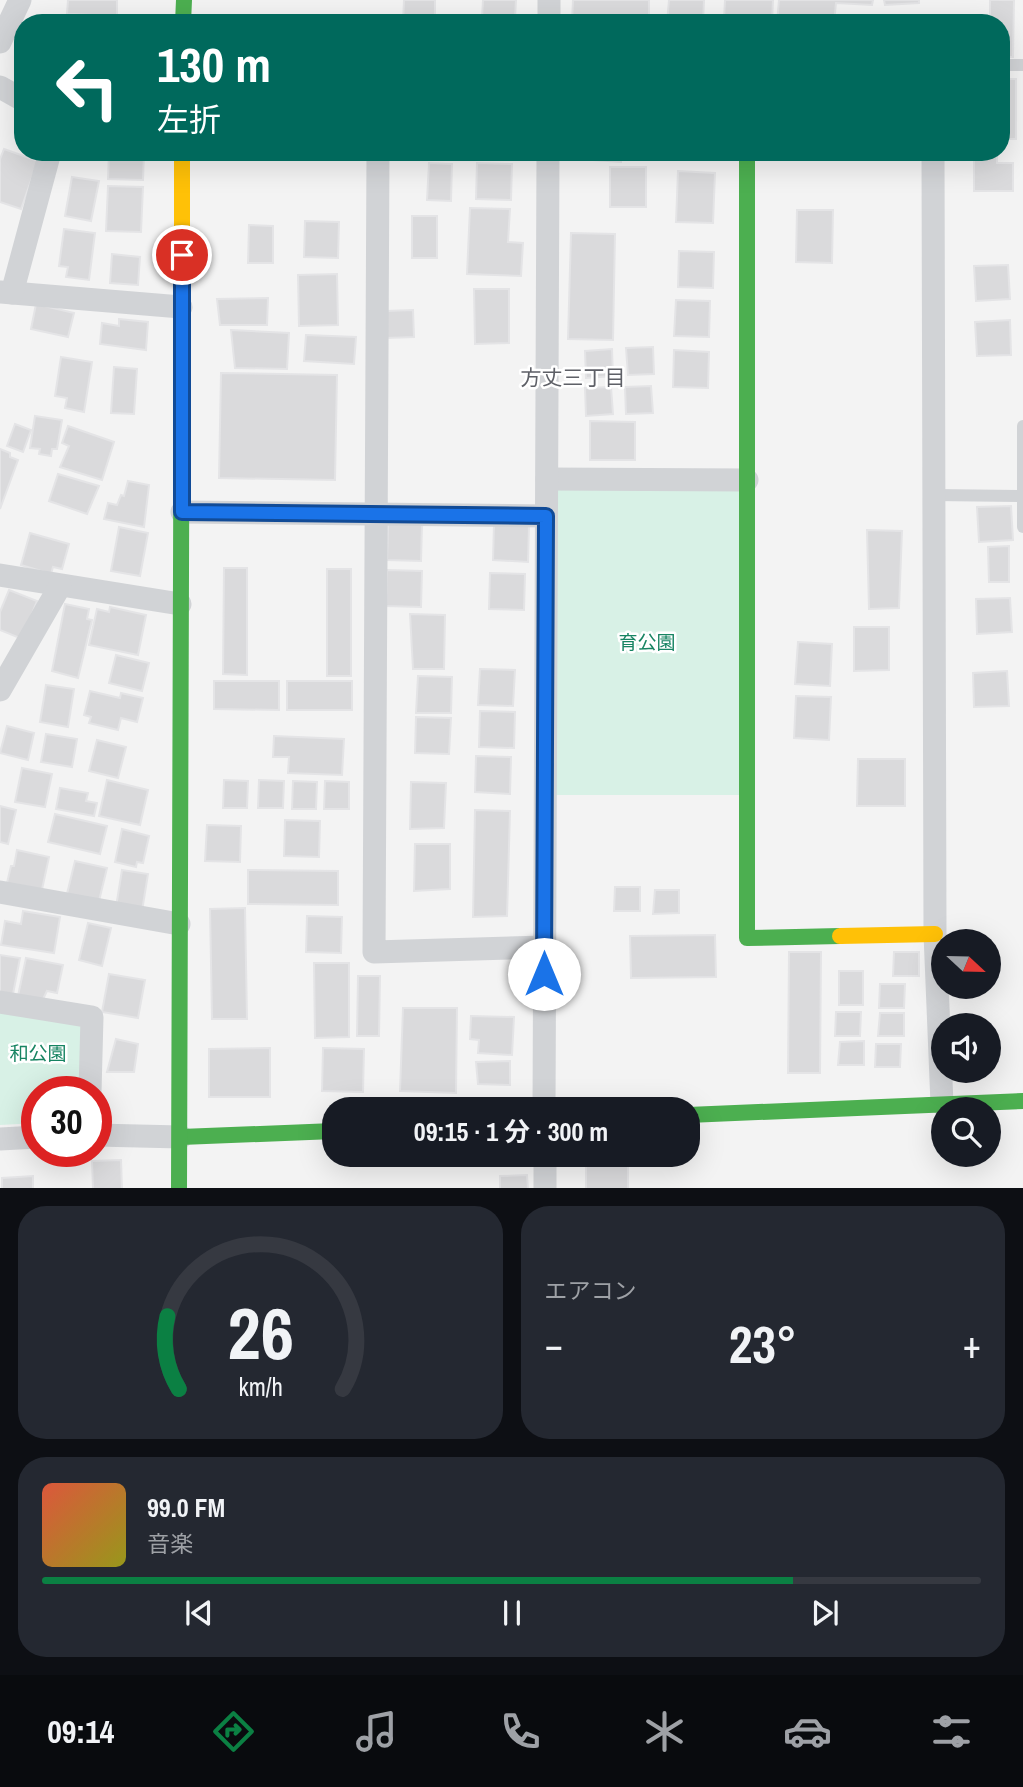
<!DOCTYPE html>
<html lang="ja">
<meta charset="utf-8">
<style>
body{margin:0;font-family:"Archivo Narrow","Noto Sans JP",sans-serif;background:#242831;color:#f1f3f6;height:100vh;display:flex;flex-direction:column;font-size:26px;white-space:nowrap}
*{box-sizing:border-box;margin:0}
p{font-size:23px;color:#9ea1a6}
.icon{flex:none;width:38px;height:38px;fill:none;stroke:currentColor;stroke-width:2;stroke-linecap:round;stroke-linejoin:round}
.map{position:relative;height:1188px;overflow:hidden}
.side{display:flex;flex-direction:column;gap:18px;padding:18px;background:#0d0f14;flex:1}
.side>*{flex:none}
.top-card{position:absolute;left:14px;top:14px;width:996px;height:147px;border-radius:28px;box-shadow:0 7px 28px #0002;background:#00695c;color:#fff;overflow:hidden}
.needle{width:46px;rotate:112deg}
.tools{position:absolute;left:931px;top:929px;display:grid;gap:14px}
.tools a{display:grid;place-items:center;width:70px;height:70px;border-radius:50%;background:#171b24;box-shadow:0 7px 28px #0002;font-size:35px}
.speed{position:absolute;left:21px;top:1076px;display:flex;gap:14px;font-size:35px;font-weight:700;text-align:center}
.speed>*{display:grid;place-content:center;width:91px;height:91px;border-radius:50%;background:#171b24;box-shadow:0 7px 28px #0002;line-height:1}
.speed .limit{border:10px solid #d22;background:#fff;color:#111}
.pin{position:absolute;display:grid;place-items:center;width:60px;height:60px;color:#fff;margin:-30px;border:4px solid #fff;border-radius:50%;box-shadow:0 2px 7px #0007}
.me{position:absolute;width:77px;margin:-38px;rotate:0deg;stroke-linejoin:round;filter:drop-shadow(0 0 5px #0008)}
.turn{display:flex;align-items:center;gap:24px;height:147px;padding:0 28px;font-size:32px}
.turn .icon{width:91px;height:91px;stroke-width:2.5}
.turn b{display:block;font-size:49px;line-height:60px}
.big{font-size:52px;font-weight:700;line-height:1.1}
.side .tile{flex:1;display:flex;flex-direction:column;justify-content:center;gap:10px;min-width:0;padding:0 24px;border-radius:28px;background:#242831}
.side .dial{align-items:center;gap:0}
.dial svg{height:182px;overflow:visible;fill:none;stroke:#363941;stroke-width:7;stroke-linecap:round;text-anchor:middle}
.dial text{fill:#f1f3f6;stroke:none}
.song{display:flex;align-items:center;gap:21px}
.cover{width:84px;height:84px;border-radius:10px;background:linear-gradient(135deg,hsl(10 70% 55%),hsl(60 70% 35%))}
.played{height:7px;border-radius:4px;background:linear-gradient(90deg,#0b8043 80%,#363941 80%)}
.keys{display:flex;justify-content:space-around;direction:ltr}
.heat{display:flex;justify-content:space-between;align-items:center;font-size:38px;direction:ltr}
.side .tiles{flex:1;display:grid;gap:18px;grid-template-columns:1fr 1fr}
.tile:last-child{grid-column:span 2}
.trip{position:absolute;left:322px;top:1097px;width:378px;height:70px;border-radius:28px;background:#171b24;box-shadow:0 7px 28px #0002;font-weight:700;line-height:70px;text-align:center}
.tab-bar{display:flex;height:112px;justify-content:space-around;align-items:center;background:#090b0e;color:#9ea1a6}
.tab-bar .icon{width:49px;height:49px}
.tab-bar .on{color:#0b8043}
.tab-bar b{font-size:32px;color:#f1f3f6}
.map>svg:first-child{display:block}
</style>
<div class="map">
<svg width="1023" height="1189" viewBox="0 0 1023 1189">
<rect width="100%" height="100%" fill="#f3f3f3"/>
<g fill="#d8f1e6">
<polygon points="547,479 747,489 747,795 545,795"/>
<polygon points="0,1006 82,1024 81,1092 37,1092 37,1123 0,1125"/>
</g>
<g fill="#dadadc" stroke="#e4e4e6" stroke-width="2">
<polygon points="68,0 117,0 117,16 67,14"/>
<polygon points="404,0 435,0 435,23 403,23"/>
<polygon points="483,0 516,0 515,19 482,18"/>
<polygon points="573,0 649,0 649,23 572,22"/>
<polygon points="669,0 704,0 703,23 667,23"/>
<polygon points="725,0 773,0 772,22 724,20"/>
<polygon points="779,0 873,0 872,5 836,3 834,23 777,23"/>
<polygon points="884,0 919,0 919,3 885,5"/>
<polygon points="990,0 1014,0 1013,57 1001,57 1001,23 951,23 951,17 990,18"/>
<polygon points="1001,79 1016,79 1016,139 1003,139 1003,149 1001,149"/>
<polygon points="4,149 38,161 21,209 0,202 0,159"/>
<polygon points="109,152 144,152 143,180 108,179"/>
<polygon points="579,152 621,152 621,162 579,159"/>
<rect x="851" y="152" width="26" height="6"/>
<rect x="892" y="152" width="26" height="7"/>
<polygon points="974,152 997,152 997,163 1013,163 1013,191 974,191"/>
<polygon points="429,163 452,164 451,201 427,200"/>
<polygon points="477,163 512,164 511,200 476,199"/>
<rect x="610" y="167" width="36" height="40"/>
<polygon points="678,171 715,173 713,223 676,222"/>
<polygon points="72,177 99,181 91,221 65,216"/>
<polygon points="108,186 143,187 141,232 106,231"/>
<polygon points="470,208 510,209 508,242 523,243 521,276 467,274"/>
<polygon points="797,210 833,210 832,263 796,262"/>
<rect x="412" y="216" width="25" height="42"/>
<polygon points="305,221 339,222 338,258 304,257"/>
<polygon points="249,225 273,226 273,263 248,263"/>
<polygon points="64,229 95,233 89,280 66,277 68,267 59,266"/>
<polygon points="571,233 615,234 613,340 568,339"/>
<polygon points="679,251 714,252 713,288 678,287"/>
<polygon points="112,254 140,257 138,285 110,283"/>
<polygon points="1008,265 1010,299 976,301 974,266"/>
<polygon points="337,274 338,325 299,326 298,275"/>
<polygon points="474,289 509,289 509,343 475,344"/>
<polygon points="268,298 267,325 220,325 217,299"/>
<polygon points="676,300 710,301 709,337 674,336"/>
<polygon points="36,304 74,313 68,337 31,329"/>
<polygon points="413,310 414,337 387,338 386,311"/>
<polygon points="119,319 148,322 146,350 100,344 102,323 119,326"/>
<polygon points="1010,320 1011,355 977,356 975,322"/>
<polygon points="231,330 289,333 287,369 235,368"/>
<polygon points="306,335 356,337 354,364 304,361"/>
<polygon points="653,347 654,374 628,375 626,348"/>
<polygon points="612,349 613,376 586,378 585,351"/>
<polygon points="674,350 709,352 708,388 673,387"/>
<polygon points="61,357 92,362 84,412 65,408 67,398 55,396"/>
<polygon points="114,367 137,369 134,414 111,413"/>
<polygon points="221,373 337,375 335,480 219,478"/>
<polygon points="651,386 653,413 626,414 625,387"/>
<polygon points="611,387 613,414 586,416 585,388"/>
<polygon points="35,416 62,420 57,449 52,449 51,456 39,454 40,449 30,448"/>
<polygon points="590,421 635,422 635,460 590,460"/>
<polygon points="15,424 31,430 23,452 7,446"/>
<polygon points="68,426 114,442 102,480 60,467 69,446 62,443"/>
<polygon points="0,449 10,453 10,457 18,460 0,509"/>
<polygon points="58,474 99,486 87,514 49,501"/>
<polygon points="128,481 149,485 144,527 104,519 108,503 117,505 121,495 124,496"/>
<polygon points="1011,506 1013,540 979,542 977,507"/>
<polygon points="388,524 422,525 421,561 387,560"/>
<polygon points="494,524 529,526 528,562 493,560"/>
<polygon points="119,527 148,533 140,576 111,571"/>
<polygon points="867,530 902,531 899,608 869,609"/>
<polygon points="30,533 69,544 62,569 53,567 51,574 21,565"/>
<polygon points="1009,546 1009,582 989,582 988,547"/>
<polygon points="224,568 247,568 247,675 223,674"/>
<rect x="327" y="569" width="24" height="107"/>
<polygon points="387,570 422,571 421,607 386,606"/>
<polygon points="490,573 525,574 524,610 489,609"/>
<polygon points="9,590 37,601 22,639 0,630 0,612"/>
<polygon points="1010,598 1012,632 977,634 976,599"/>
<polygon points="65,604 89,609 87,619 92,620 78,678 52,671"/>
<polygon points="110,607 146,615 138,655 89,645 97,609 109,612"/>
<polygon points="410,614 445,615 444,669 413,669"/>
<polygon points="854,627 889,627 889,670 854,671"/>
<polygon points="798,642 832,644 830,686 795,684"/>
<polygon points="116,655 149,663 142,691 109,683"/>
<polygon points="480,669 515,670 513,706 478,705"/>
<polygon points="1007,671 1009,706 974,707 973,673"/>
<polygon points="418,676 452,677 451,713 416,713"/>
<polygon points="214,681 279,681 279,710 214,709"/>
<rect x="287" y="681" width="65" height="29"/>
<polygon points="46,685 74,689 68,727 40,722"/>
<polygon points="90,691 120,698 121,693 143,698 137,722 121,718 118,730 89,723 91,717 84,715"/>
<polygon points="796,696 831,697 829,740 794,738"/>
<polygon points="480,711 515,712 514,748 479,747"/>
<polygon points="416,717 451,718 449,754 415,753"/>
<polygon points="7,726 34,733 28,760 0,753"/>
<polygon points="46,734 77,739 72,767 41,762"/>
<polygon points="274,736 344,739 342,775 288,773 289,757 273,757"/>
<polygon points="97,740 126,747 118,778 89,771"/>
<polygon points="476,756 511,757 510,794 475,792"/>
<polygon points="858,759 905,759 905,806 857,806"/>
<polygon points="22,768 52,774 45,807 15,802"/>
<polygon points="107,780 148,790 140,825 99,816"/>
<polygon points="224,780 248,781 247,808 223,808"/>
<polygon points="259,780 284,781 283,808 258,808"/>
<polygon points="293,781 317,782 316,809 292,809"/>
<polygon points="325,781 349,782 349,809 324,809"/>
<polygon points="411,782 446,783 444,828 410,829"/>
<polygon points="60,788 88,793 86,801 97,803 94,816 56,809"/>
<polygon points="0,806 16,810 8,844 0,842"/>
<polygon points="475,810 510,811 507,916 473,917"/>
<polygon points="55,814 107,826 100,854 48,842"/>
<polygon points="285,820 320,821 319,857 284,856"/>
<polygon points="207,825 241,826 240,862 205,861"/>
<polygon points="122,829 149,836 143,863 137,862 136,867 115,862"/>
<polygon points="415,844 450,844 450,889 414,891"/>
<polygon points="17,850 49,857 41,894 6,887 11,866 14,866"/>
<polygon points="75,861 107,868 98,905 66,898"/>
<polygon points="122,870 148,874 142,911 116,907"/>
<polygon points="248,870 338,871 338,905 248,904"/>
<polygon points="615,887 640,887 640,911 614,911"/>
<polygon points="655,890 679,890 679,913 653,914"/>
<polygon points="245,908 247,1019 212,1019 210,909"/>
<polygon points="23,911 60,917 54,953 1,945 5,921 21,924"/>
<polygon points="307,916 342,917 341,953 306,952"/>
<polygon points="88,923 111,928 102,966 79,960"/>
<polygon points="715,935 716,977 631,978 630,936"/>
<polygon points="789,952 821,952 820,1073 788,1073"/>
<polygon points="894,952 919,952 919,976 893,976"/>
<polygon points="0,955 20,958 13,994 0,992"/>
<polygon points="26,958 63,965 57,993 47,991 42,1001 18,996"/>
<polygon points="314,963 349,963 349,1037 315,1038"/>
<rect x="839" y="971" width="24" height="34"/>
<polygon points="109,974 145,980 138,1018 102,1012"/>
<polygon points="358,976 380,976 379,1036 357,1036"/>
<polygon points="880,984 905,984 904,1008 879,1008"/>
<polygon points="403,1008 457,1008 456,1093 400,1091"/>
<polygon points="836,1012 861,1012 860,1036 835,1036"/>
<polygon points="880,1013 904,1013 904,1036 878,1036"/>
<polygon points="471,1016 514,1017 512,1055 478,1053 479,1040 470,1039"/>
<polygon points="116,1039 138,1044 134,1072 107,1072"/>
<polygon points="864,1041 864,1065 838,1065 840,1042"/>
<polygon points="876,1044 901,1044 900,1067 875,1067"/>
<polygon points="270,1048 270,1097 209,1097 209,1049"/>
<polygon points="323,1048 364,1049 363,1092 322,1091"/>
<polygon points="510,1061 510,1085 478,1084 476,1062"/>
<rect x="586" y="1155" width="42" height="34"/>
<polygon points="121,1160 122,1189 93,1189 92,1161"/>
<polygon points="527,1175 528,1189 500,1189 500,1176"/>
<polygon points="33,1176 33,1189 2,1189 2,1178"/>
</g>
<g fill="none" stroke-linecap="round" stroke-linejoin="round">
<g stroke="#d1d3d6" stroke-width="12">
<polyline points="1001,65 1023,65"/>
<polyline points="1023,426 1023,527"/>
<polyline points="934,495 1023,496"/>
</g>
<g stroke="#d1d3d6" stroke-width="23">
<polyline points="549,23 549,0"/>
<polyline points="0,42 20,0"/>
<polyline points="0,87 23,100"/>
<polyline points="378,152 374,952 544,947"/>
<polyline points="933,152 935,934 942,1104"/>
<polyline points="0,292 181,307"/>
<polyline points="12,293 50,152"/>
<polyline points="547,479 747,480"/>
<polyline points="182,512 546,516"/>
<polyline points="0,575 180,604"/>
<polyline points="0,690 60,586"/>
<polyline points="0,892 179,924"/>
<polyline points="0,1002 92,1017 90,1092"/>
<polyline points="544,1110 548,152"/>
<polyline points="96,1135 181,1137"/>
<polyline points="0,1139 37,1137"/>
<polyline points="545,1155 545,1189"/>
</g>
<g stroke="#4caf50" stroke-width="16">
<polyline points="183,23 184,0"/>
<polyline points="747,152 747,938 840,936"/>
<polyline points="688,1115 1023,1101"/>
<polyline points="181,1137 334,1131"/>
<polyline points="179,1189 182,262"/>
</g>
<g stroke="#ffc107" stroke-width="16">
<polyline points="182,262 182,152"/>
<polyline points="840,936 935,934"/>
</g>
</g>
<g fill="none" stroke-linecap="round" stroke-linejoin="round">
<g stroke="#114b97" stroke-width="18">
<polyline id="route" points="182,255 182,512 546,516 544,974"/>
</g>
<use href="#route" stroke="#1a73e8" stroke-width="12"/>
</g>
<g text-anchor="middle" stroke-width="5" stroke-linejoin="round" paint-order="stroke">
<g font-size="19" fill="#178462" stroke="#fff">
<text x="647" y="649">育公園</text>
<text x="38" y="1060">和公園</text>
</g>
<g font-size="21" fill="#5e6067" stroke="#fff">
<text x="573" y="385">方丈三丁目</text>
</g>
</g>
</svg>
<div class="tools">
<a><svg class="needle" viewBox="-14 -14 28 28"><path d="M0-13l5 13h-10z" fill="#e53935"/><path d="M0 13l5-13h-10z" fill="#9ea1a6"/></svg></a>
<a><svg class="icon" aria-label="sound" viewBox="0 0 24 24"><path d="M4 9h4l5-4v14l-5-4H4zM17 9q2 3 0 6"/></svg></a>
<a><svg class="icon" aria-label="search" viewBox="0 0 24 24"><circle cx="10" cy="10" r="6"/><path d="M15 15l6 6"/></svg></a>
</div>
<div class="speed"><div class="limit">30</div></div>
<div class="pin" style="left:182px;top:255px;background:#d93025"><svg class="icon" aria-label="arrive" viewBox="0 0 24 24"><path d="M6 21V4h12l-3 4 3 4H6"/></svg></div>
<svg class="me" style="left:544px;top:974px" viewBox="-20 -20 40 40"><circle r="19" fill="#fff"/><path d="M0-13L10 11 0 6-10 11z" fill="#1a73e8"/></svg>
<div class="trip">09:15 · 1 分 · 300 m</div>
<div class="top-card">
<div class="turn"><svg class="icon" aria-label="left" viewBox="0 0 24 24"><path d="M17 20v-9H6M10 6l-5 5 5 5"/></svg><div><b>130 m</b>左折</div></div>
</div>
</div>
<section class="side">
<div class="tiles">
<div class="tile dial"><svg viewBox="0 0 100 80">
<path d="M14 69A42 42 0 1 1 86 69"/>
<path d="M14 69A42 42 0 0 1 9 37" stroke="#0b8043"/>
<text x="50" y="56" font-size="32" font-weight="700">26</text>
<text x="50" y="72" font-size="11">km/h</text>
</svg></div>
<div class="tile"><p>エアコン</p>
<div class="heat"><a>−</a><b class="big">23°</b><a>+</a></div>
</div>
<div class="tile">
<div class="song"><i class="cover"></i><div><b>99.0 FM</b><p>音楽</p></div></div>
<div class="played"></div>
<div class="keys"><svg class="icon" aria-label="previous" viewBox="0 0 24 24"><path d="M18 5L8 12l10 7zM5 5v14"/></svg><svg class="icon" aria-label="pause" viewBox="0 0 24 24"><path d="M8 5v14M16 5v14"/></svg><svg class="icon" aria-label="next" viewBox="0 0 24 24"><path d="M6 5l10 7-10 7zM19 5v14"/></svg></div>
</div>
</div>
</section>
<nav class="tab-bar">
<b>09:14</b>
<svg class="icon on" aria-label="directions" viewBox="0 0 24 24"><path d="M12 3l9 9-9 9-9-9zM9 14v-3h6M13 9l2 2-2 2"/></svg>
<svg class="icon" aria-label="music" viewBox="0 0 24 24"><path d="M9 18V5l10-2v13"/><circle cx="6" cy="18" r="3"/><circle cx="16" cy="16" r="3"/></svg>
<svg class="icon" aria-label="phone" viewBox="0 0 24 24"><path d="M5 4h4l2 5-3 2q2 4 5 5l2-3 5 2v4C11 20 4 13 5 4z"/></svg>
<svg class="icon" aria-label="climate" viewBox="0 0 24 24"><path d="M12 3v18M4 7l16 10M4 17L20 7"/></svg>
<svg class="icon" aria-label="car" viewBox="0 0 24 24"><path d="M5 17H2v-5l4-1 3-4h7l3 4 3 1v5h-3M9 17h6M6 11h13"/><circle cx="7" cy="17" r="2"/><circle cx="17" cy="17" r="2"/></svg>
<svg class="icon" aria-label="filters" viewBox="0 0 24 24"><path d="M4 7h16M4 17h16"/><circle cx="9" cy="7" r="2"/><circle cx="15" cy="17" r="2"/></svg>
</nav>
